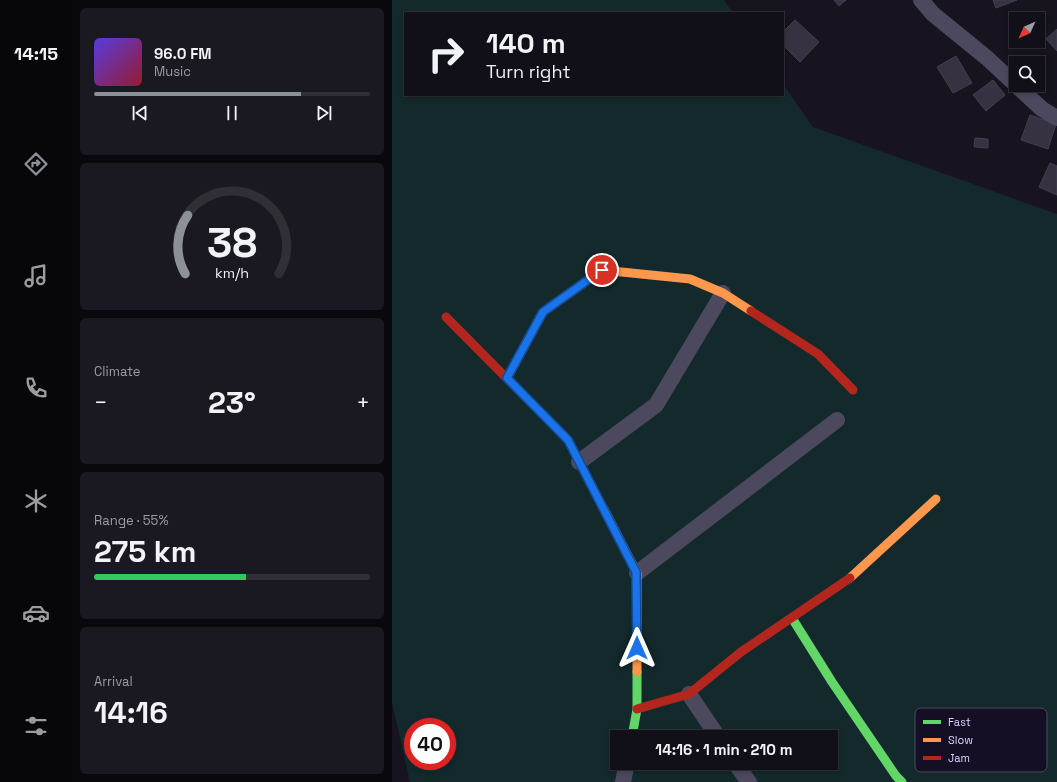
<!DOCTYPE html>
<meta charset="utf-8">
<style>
body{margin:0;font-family:"Space Grotesk",sans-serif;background:#1a1820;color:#f1f3f6;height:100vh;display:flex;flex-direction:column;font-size:15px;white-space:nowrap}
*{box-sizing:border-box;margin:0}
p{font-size:13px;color:#9c9ca1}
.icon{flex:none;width:22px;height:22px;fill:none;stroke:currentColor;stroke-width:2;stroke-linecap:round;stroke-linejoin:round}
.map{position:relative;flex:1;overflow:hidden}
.side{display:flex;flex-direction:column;gap:8px;padding:8px;background:#09080d;width:320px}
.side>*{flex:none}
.guide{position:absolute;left:12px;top:12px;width:380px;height:84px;border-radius:0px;box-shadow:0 2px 6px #0003,0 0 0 1px #302f36;background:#110f17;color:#f1f3f6;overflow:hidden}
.needle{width:26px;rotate:225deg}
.controls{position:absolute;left:617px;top:12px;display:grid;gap:8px}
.controls a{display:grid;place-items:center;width:36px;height:36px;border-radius:0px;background:#110f17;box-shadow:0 2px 6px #0003,0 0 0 1px #302f36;font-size:20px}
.speed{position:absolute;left:12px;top:718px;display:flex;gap:8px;font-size:20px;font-weight:700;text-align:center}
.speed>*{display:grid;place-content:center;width:52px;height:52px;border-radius:50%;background:#110f17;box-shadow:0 2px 6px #0003,0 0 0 1px #302f36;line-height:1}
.speed .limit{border:6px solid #d22;background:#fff;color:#111}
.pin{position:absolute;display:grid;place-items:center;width:34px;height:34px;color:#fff;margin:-17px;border:2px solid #fff;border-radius:50%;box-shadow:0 1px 4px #0007}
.me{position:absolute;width:44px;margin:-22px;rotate:0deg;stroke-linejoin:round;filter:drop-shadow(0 0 3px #0008)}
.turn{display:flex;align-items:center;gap:14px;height:84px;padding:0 16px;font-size:18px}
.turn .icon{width:52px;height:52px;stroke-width:2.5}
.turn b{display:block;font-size:28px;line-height:34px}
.big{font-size:30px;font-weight:700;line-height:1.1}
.side .card{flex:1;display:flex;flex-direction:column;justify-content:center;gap:6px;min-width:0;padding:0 14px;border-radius:6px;background:#1a1820}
.side .dial{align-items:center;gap:0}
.dial svg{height:104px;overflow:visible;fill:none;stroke:#302f36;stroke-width:7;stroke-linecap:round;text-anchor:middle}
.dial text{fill:#f1f3f6;stroke:none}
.song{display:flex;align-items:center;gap:12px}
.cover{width:48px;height:48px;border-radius:6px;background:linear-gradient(135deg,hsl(250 70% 55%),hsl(350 70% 35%))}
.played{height:4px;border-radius:2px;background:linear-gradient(90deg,#8c9099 75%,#302f36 75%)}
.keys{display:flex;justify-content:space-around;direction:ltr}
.heat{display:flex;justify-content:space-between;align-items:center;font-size:22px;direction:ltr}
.charge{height:6px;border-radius:3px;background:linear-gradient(90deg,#34c759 55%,#302f36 0)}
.trip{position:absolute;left:218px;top:730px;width:228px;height:40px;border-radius:0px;background:#110f17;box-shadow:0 2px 6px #0003,0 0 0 1px #302f36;font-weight:700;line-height:40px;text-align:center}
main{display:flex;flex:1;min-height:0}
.dock{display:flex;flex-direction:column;width:72px;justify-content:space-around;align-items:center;background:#070609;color:#9c9ca1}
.dock .icon{width:28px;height:28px}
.dock .current{color:#8c9099}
.dock b{font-size:18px;color:#f1f3f6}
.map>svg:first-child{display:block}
</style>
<main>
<nav class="dock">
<b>14:15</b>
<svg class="icon current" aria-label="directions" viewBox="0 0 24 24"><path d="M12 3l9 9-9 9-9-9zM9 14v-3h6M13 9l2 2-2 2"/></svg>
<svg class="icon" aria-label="music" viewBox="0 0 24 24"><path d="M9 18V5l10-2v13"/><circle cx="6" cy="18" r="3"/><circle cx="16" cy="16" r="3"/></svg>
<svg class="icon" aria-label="phone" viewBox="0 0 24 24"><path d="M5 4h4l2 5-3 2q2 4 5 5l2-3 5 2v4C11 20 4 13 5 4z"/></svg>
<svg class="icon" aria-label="climate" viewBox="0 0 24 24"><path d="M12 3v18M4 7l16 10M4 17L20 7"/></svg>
<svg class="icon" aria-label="car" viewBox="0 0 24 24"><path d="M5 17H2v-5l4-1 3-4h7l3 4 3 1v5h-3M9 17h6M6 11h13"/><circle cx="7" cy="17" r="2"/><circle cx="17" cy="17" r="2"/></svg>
<svg class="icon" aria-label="filters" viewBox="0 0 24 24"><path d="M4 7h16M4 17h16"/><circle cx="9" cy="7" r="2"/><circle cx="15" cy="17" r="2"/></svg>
</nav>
<section class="side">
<div class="card">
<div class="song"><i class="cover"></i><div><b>96.0 FM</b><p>Music</p></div></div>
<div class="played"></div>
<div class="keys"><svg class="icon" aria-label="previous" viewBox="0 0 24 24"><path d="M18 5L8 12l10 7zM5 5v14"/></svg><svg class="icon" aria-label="pause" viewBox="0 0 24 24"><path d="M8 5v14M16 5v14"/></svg><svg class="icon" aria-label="next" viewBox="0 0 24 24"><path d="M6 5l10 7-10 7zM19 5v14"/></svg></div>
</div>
<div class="card dial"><svg viewBox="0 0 100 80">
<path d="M14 69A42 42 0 1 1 86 69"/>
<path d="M14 69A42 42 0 0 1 16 24" stroke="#8c9099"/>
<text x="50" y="56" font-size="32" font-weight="700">38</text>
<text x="50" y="72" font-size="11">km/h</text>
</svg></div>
<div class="card"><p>Climate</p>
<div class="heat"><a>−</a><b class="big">23°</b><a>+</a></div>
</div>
<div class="card"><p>Range · 55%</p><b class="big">275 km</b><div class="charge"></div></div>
<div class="card"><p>Arrival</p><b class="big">14:16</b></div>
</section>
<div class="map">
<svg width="665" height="782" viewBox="0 0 665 782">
<rect width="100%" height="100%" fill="#17141f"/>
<path fill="#13292b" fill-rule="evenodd" d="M0,0H332L341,13H13V95H391V84L421,127L665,214V782H18L0,702ZM21,727H55V761H21ZM225,737H439V763H225Z"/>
<g fill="#363241" stroke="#443e52">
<polygon points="442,0 454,0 447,6"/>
<polygon points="601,0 625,0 604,8"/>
<polygon points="403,20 427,42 408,62 391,45 391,32"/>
<polygon points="665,29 665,51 654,39"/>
<polygon points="564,56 580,83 561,93 545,67"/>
<polygon points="601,80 613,95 594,111 581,95"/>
<polygon points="638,115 664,124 656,149 629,140"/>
<polygon points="583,138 596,139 596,148 582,147"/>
<polygon points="658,163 665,166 665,195 647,187"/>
</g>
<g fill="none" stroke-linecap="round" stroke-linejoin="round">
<g stroke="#4c495f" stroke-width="16">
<polyline points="529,0 541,14 595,58 624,85"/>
<polyline points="624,85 650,109 665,118"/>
<polyline points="187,462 264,405 331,293"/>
<polyline points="245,573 445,420"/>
<polyline points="297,694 326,737"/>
<polyline points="343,763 357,782"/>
<polyline points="231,782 235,763"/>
</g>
<g stroke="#63d668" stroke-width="9">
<polyline points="400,618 440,682 504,776 510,782"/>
<polyline points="240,737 245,709 245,672"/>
</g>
<g stroke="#ff974d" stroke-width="9">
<polyline points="115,378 151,312 210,270 298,279 331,293 359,311"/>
<polyline points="212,509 245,573 245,672"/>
<polyline points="458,578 544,499"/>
</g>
<g stroke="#b3261e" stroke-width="9">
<polyline points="359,311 426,354 461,390"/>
<polyline points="54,317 176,440 212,509"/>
<polyline points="245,709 297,694 349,652 458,578"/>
</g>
</g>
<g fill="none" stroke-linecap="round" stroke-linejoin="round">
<g stroke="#114b97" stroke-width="10">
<polyline id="route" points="210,270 151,312 115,378 176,440 244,572 245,648"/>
</g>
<use href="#route" stroke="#1a73e8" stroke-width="7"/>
</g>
<rect x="523" y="708" width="132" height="64" rx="6" fill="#140f24" stroke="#504a65" stroke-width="1"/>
<rect x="531" y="720" width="18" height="4" fill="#63d668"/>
<rect x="531" y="738" width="18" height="4" fill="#ff974d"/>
<rect x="531" y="756" width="18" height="4" fill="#b3261e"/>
<g font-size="11" fill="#dcd3fe">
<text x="556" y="726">Fast</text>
<text x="556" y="744">Slow</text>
<text x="556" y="762">Jam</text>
</g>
</svg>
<div class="controls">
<a><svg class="needle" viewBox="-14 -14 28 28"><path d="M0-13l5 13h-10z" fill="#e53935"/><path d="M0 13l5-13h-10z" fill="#9c9ca1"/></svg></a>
<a><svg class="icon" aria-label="search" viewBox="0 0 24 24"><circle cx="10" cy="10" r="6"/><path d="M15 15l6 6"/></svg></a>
</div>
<div class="speed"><div class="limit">40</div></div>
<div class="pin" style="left:210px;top:270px;background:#d93025"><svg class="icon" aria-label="arrive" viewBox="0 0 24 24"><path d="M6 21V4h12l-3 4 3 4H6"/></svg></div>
<svg class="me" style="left:245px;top:648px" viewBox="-20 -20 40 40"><path d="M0-17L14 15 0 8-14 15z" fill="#1a73e8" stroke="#fff" stroke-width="4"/></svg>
<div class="trip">14:16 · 1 min · 210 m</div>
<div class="guide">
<div class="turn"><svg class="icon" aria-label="right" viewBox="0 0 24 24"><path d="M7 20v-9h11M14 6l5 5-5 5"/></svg><div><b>140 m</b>Turn right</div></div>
</div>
</div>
</main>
